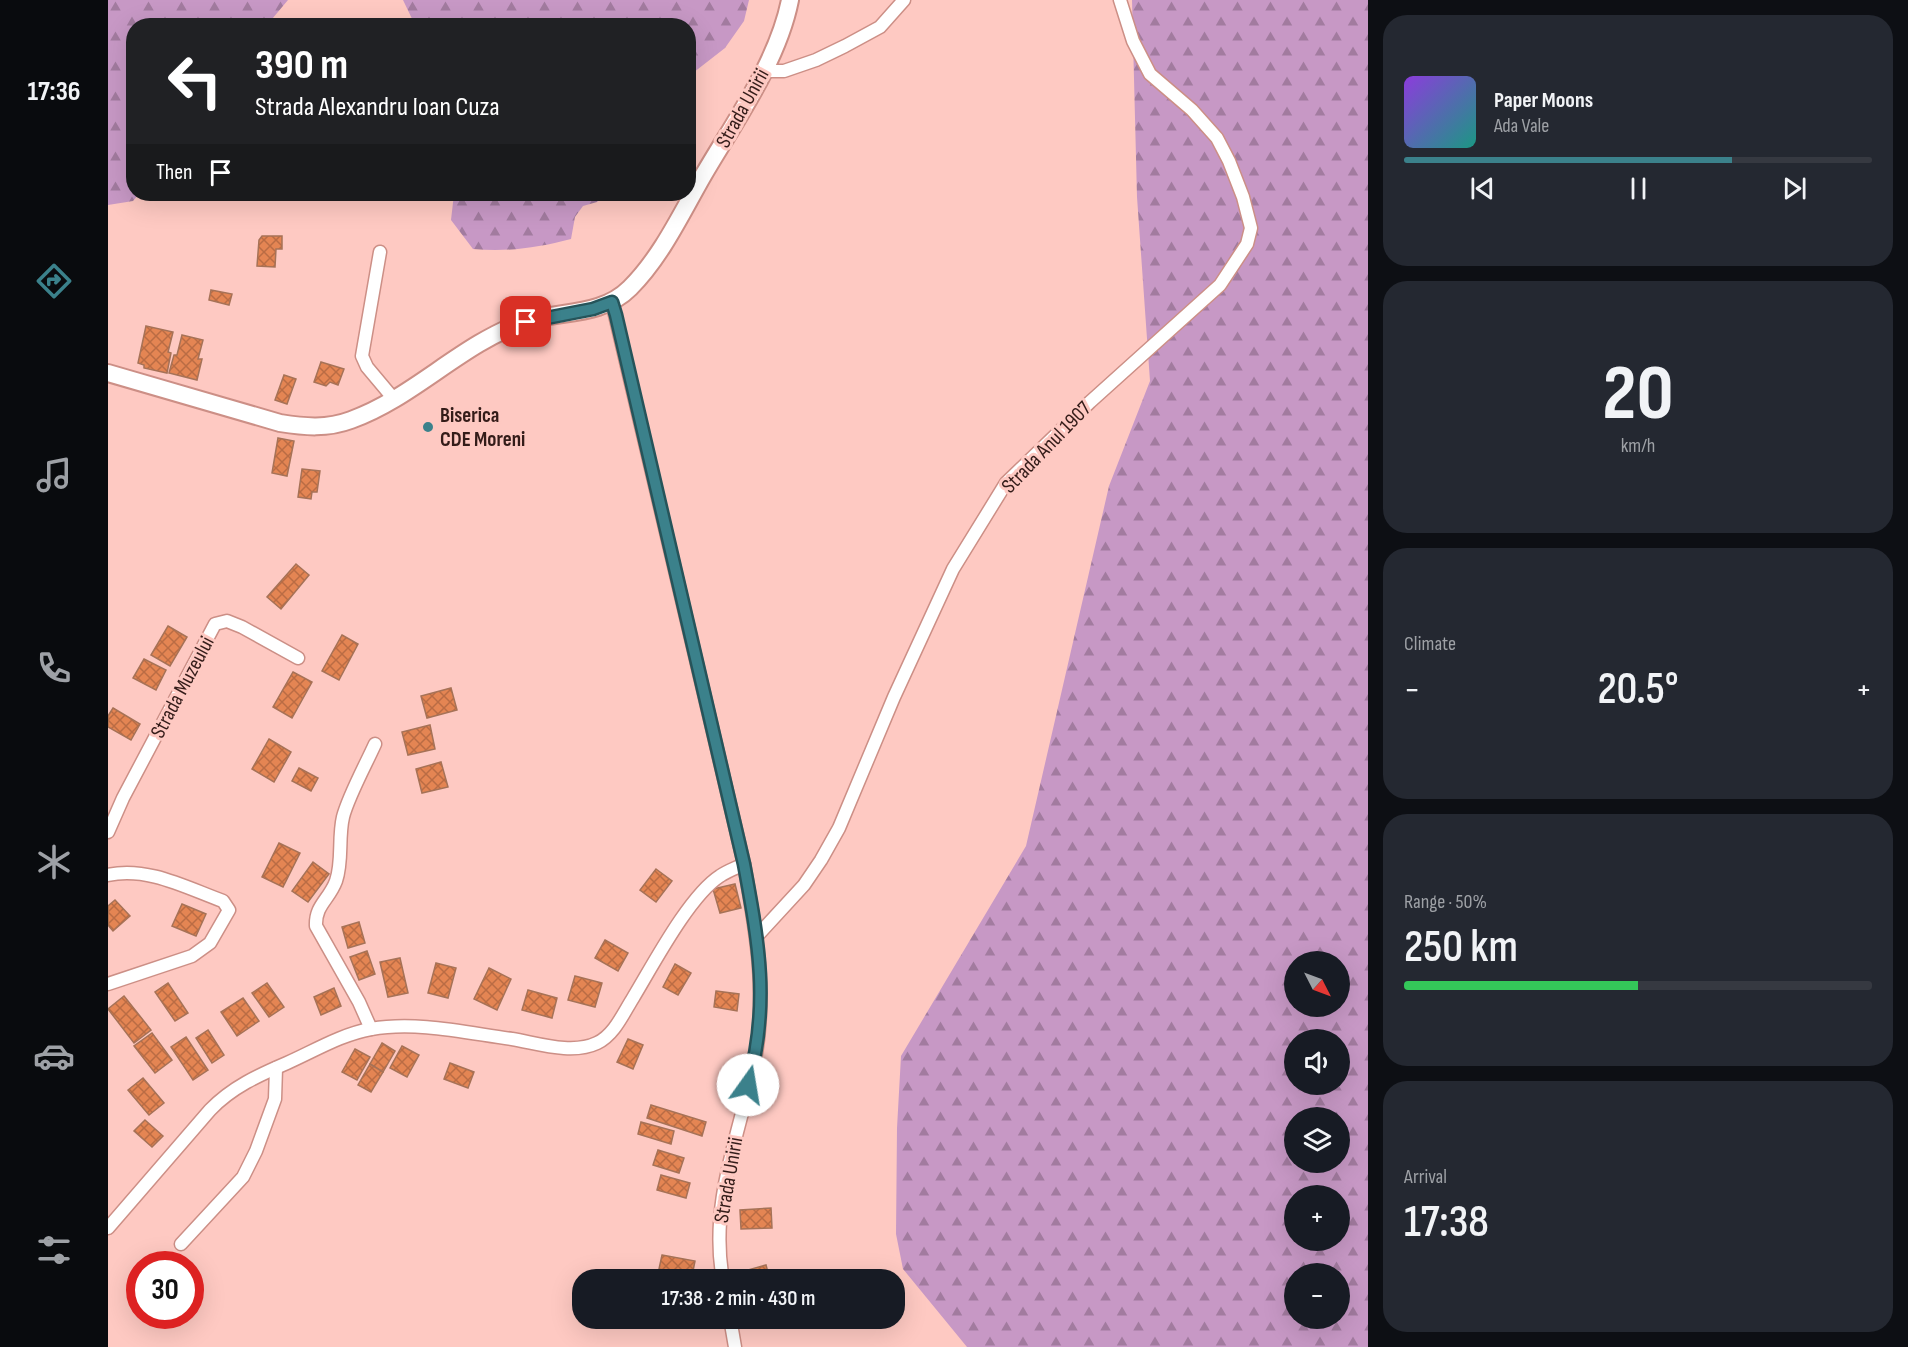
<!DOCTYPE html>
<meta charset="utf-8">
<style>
body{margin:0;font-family:"Sofia Sans Condensed",sans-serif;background:#242831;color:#f1f3f6;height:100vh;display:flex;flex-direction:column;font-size:22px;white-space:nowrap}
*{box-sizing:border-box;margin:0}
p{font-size:20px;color:#9ea1a6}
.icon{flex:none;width:33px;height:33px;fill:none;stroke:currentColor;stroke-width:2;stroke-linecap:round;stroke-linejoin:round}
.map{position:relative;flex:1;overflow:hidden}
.details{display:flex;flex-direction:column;gap:15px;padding:15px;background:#0d0f14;width:540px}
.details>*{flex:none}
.guide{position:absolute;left:18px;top:18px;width:570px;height:183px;border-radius:24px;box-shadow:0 6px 24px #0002;background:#202124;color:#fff;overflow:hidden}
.needle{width:39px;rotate:132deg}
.buttons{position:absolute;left:1176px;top:951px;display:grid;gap:12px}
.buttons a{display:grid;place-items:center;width:66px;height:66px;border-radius:50%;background:#171b24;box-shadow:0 6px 24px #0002;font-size:30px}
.speed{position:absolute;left:18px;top:1251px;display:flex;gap:12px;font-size:30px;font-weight:700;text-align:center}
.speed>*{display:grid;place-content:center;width:78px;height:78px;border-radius:50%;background:#171b24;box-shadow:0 6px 24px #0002;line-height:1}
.speed .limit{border:9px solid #d22;background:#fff;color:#111}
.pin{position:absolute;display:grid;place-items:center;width:51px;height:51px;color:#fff;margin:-26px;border-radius:12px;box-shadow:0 3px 9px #0006}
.me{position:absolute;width:66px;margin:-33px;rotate:13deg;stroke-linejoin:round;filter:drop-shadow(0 0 4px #0008)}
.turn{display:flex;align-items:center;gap:21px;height:126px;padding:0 30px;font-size:27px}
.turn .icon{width:78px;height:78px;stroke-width:2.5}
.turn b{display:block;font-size:42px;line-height:51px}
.then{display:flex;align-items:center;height:57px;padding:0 30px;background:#0003;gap:12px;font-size:22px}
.big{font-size:45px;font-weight:600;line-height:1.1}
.details .tile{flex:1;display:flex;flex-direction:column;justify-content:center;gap:9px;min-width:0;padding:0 21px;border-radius:24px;background:#242831}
.details .dial{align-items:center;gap:0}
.dial b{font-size:78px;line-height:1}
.song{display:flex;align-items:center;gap:18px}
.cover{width:72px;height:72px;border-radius:9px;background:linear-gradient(135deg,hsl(270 70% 55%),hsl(170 70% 35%))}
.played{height:6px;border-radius:3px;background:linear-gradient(90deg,#3b818b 70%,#363941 70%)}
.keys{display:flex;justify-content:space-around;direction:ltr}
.heat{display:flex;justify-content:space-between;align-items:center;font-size:33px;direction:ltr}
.charge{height:9px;border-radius:4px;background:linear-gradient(90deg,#34c759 50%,#363941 0)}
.trip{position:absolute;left:464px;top:1269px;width:333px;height:60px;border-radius:24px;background:#171b24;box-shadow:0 6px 24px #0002;font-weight:600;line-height:60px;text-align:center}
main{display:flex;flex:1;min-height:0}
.tabs{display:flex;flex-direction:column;width:108px;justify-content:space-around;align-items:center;background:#090b0e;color:#9ea1a6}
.tabs .icon{width:42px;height:42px}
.tabs .current{color:#3b818b}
.tabs b{font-size:27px;color:#f1f3f6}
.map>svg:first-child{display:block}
</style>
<main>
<nav class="tabs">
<b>17:36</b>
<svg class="icon current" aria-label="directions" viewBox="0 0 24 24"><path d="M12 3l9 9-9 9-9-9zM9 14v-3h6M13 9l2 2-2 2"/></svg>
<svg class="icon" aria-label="music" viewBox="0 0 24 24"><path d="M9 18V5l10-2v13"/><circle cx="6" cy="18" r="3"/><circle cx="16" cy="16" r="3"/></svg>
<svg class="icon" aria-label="phone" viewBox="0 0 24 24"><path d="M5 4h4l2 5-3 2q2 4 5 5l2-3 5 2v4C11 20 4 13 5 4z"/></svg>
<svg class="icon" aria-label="climate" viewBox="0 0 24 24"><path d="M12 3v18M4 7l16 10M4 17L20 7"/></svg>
<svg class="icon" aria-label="car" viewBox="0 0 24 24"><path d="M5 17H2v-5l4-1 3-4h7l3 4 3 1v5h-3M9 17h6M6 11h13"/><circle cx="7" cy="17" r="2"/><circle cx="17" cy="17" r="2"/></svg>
<svg class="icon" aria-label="filters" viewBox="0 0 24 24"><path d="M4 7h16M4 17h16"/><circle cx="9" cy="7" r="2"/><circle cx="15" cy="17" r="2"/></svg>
</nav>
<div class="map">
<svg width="1260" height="1347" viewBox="0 0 1260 1347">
<defs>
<pattern id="forest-firs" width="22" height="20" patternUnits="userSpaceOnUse" patternTransform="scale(1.5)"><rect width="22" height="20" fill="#c798c5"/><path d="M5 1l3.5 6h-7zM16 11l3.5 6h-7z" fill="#a27b9f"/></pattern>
<pattern id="building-cross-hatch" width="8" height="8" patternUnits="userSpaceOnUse" patternTransform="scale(1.5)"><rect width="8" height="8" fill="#e48553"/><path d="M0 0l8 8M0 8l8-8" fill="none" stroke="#ba6c44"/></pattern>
</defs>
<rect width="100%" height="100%" fill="#fec9c2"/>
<g fill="url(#forest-firs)" fill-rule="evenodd">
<polygon points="0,0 180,0 159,25 26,26 26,194 31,194 25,201 0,205"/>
<polygon points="295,0 641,0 636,21 617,48 581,76 580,26 307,25"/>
<path d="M1024,0H1260V1347H859L795,1269L788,1234L789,1128L793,1056L918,846L1001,486L1042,381L1029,197ZM1186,962H1232V1006H1186ZM1186,1040H1232V1084H1186ZM1186,1118H1232V1162H1186ZM1186,1196H1232V1240H1186ZM1186,1274H1232V1318H1186Z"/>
<path d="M346,194H498L489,202L475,206L467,217L463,239C429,248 400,252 365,249L343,220Z"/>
</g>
<g fill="url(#building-cross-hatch)" stroke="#a67257" stroke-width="1.5">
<polygon points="154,236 174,236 174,249 168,249 167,267 149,266 151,240"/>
<polygon points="103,290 124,294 121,305 101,300"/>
<polygon points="38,326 65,332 60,352 63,353 59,373 36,368 36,365 30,363"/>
<polygon points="74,335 95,340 90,359 94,359 89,380 61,373 66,355 69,355"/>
<polygon points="213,362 236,369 230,385 222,382 218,386 206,382"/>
<polygon points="176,375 188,379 179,404 167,400"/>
<polygon points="170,438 186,441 179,476 164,473"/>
<polygon points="194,469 212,471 209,492 204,492 203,499 190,497"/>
<polygon points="188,564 201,575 173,609 159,597"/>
<polygon points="60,626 79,637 62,666 43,655"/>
<polygon points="234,635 250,644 231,680 214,671"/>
<polygon points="36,659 58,670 48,690 25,678"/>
<polygon points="185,672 204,682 184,718 165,707"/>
<polygon points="343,688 349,710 319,718 313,696"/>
<polygon points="5,708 32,724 23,740 0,727 0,716"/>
<polygon points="322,725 327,749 300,755 294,732"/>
<polygon points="161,739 183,752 166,782 144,769"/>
<polygon points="333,762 340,787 314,793 308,769"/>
<polygon points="191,768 210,778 203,791 184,781"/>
<polygon points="171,843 192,853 175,887 154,877"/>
<polygon points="205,862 221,874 200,902 184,891"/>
<polygon points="548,869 564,881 548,902 532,890"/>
<polygon points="627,884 633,908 612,913 605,889"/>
<polygon points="7,900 22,916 5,931 0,925 0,906"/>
<polygon points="74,904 98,914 88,936 64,926"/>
<polygon points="251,922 257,943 240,948 234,927"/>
<polygon points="497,940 520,953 510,971 487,958"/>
<polygon points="259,951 267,974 251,980 242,957"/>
<polygon points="292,958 300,993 280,997 272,962"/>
<polygon points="328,963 348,968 340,998 320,993"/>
<polygon points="567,964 583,973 570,995 555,987"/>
<polygon points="381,968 403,979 389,1010 366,999"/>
<polygon points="467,976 494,983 487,1007 460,1000"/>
<polygon points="60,983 80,1013 67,1021 47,992"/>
<polygon points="159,983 176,1007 161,1017 144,993"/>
<polygon points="226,988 233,1006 213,1015 206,997"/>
<polygon points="420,990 449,998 444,1018 414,1010"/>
<polygon points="608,991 631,994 629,1011 606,1007"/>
<polygon points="16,996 43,1030 26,1043 0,1009"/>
<polygon points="135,998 151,1021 129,1036 113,1012"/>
<polygon points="100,1030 116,1055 104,1063 88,1038"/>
<polygon points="44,1033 64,1060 47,1073 26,1046"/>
<polygon points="78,1037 100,1070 85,1080 63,1047"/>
<polygon points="520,1039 535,1045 525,1069 509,1062"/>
<polygon points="274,1043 287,1051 275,1072 262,1064"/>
<polygon points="294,1046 311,1055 299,1077 282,1068"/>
<polygon points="247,1049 262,1057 249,1080 234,1072"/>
<polygon points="342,1063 366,1072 360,1088 336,1079"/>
<polygon points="262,1064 275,1072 263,1092 250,1085"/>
<polygon points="35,1078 56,1103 41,1115 20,1090"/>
<polygon points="543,1105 598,1122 594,1136 539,1118"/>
<polygon points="37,1120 55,1136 44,1147 26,1131"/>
<polygon points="533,1122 566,1131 563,1144 530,1134"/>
<polygon points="550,1150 576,1158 571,1173 545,1165"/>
<polygon points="553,1175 582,1183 578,1198 549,1190"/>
<polygon points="663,1208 664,1228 633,1229 632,1210"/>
<polygon points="554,1255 587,1261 584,1276 551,1269"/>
<polygon points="658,1265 662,1280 642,1280 640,1270"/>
</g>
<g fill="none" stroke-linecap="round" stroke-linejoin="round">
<g stroke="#cc8f86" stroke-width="15">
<g id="minor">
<polyline points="655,71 676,71 708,60 737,46 772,27 796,0"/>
<polyline points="272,252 254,356 259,367 285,398"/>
<path d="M504,302L636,864C648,931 660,996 646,1064C631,1136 601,1204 615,1280"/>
<polyline points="0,832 15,798 107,624 119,621 134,627 190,658"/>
<path d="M0,875C39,866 79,888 115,901L121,910L102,943L84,956L0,984"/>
<polyline points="649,936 696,885 713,860 731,828 786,697 845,569 898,483 982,402 1112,285 1139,244 1143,228 1135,197 1121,161 1109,138 1084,110 1042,74 1025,41 1012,0"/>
<path d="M263,1029L251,1002L208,926C207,905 221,900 228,881C235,861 230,838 235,817C240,797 258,764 267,744"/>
<path d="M0,1228L102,1110C124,1087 151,1075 179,1063C206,1051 234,1034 263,1029C309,1021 359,1033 404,1039C429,1043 464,1055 489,1043C506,1035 515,1014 525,998C545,965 581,896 612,876C619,871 628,868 636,864"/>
<polyline points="73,1244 135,1177 148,1151 167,1099 168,1068"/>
<polyline points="622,1318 627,1347"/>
</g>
</g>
<g stroke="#cc8f86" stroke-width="20">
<path id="secondary" d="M0,373L172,423C197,427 219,429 243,420C305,398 353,344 416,322C452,310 493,317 522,288C554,256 574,212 596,174C627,121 670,61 682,0"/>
</g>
<use href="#minor" stroke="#fff" stroke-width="12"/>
<use href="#secondary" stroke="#fff" stroke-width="16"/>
</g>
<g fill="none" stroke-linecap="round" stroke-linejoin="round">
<g stroke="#26545a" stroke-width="15">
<path id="route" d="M418,322L485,309L504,302L508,315L636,864C651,944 662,1004 640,1085"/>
</g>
<use href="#route" stroke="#3b818b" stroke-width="10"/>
</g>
<circle fill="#3b818b" stroke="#fec9c2" stroke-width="2" cx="320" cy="427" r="6"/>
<g text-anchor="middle" stroke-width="6" stroke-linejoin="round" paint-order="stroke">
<g font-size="21" fill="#341c19" stroke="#fec9c2">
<text transform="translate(634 108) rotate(-61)" y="7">Strada Unirii</text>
<text transform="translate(938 447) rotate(-46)" y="7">Strada Anul 1907</text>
<text transform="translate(74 687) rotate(-62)" y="7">Strada Muzeului</text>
<text transform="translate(620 1180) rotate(-80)" y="7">Strada Unirii</text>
</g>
<g font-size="21" font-weight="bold" fill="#341c19" stroke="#fec9c2" text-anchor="start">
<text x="332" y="422">Biserica<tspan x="332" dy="24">CDE Moreni</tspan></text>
</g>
</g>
</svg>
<div class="buttons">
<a><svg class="needle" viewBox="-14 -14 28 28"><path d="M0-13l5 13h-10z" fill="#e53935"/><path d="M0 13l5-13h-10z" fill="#9ea1a6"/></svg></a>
<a><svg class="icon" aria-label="sound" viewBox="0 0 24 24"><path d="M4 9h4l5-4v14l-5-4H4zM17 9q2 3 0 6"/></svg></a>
<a><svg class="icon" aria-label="layers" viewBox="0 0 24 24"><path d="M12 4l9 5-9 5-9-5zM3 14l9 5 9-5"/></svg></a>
<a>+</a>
<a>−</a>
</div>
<div class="speed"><div class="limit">30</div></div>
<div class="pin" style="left:418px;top:322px;background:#d93025"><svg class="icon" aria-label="arrive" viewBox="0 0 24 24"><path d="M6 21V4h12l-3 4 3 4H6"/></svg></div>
<svg class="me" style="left:640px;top:1085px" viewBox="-20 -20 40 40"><circle r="19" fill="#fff"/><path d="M0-13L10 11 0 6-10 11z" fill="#3b818b"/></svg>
<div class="trip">17:38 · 2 min · 430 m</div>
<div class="guide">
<div class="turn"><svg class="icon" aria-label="left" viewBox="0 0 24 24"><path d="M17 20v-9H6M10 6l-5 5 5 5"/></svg><div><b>390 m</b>Strada Alexandru Ioan Cuza</div></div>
<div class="then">Then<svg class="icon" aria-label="arrive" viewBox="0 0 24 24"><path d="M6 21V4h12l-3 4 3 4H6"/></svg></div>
</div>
</div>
<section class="details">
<div class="tile">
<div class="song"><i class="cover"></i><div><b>Paper Moons</b><p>Ada Vale</p></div></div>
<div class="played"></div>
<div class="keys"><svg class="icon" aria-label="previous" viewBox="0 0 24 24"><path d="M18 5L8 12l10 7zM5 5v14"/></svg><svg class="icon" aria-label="pause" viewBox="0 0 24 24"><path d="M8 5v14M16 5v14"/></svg><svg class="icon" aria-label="next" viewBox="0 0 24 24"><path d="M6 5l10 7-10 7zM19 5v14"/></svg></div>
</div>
<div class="tile dial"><b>20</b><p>km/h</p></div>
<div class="tile"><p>Climate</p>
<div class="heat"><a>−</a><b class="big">20.5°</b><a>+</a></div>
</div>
<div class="tile"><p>Range · 50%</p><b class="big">250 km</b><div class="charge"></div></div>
<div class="tile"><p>Arrival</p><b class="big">17:38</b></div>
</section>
</main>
